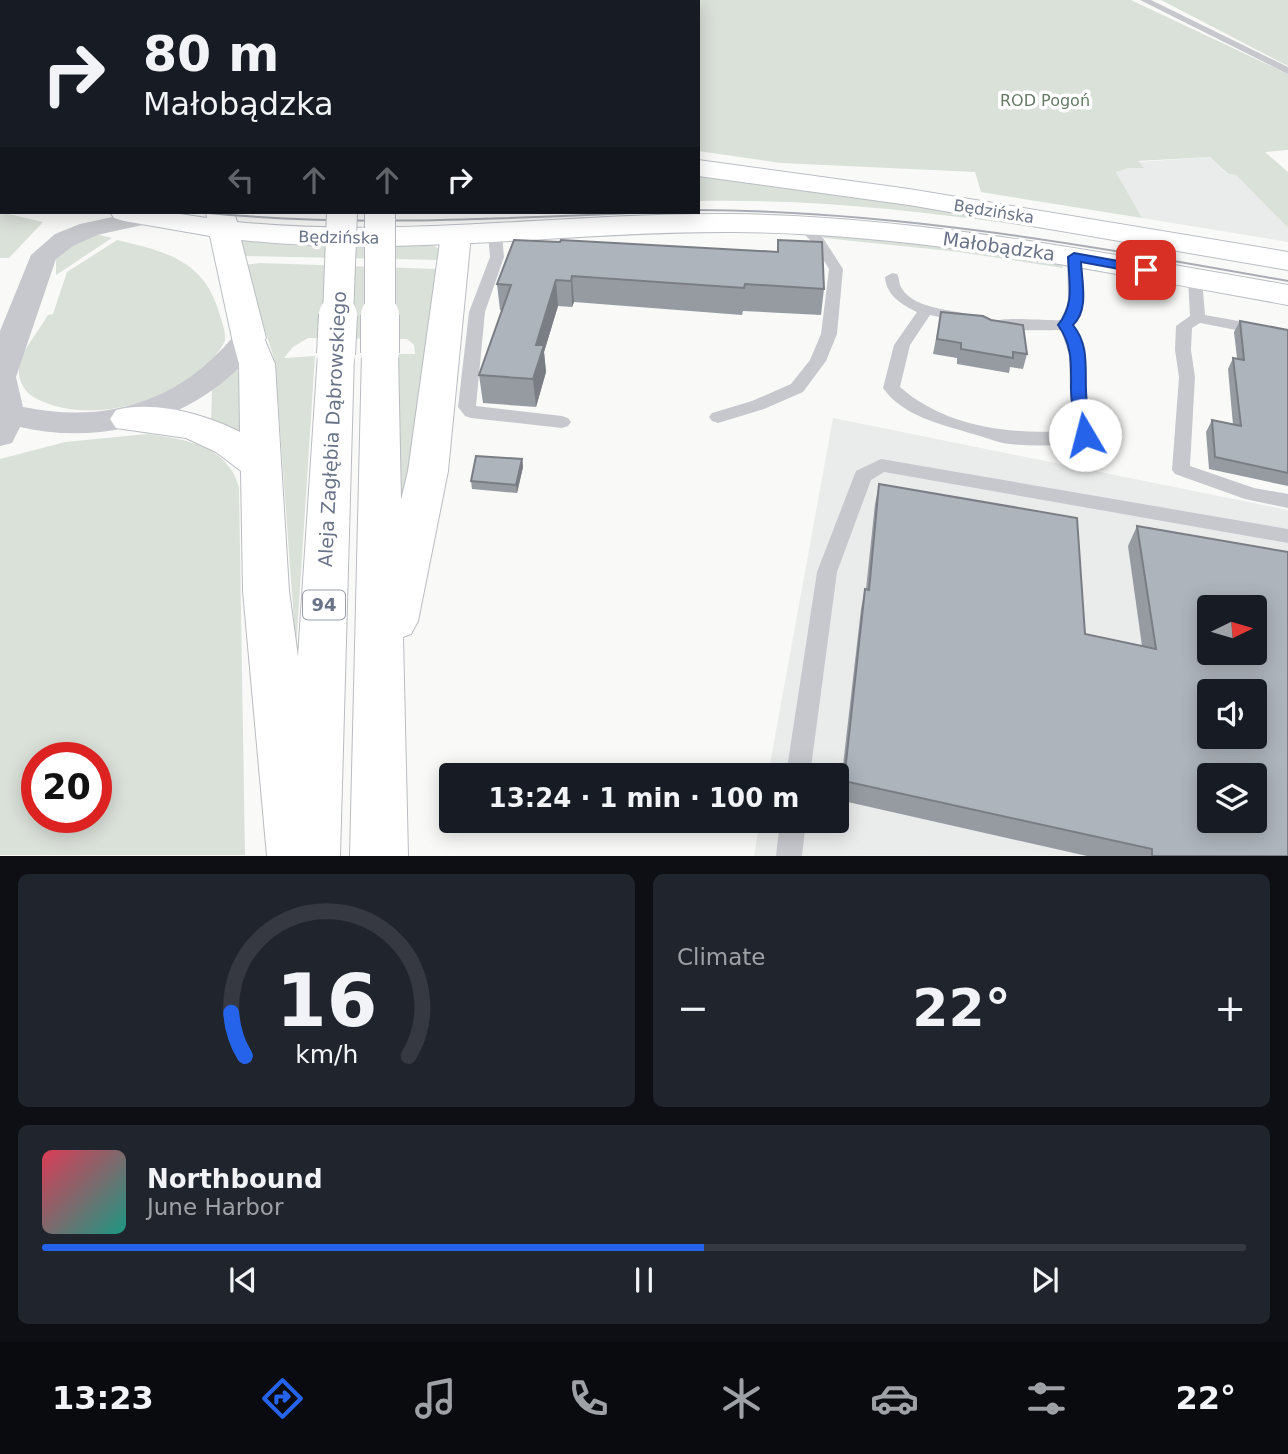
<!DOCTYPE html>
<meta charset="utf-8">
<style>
body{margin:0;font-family:"DejaVu Sans",sans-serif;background:#20242c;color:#f1f3f6;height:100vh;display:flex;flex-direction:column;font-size:26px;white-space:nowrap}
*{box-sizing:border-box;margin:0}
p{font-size:23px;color:#9ea1a6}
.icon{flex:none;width:38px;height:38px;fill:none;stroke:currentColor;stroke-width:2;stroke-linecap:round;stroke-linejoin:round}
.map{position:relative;height:856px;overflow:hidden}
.side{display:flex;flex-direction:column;gap:18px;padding:18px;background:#0d0f14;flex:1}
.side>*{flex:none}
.guide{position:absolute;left:0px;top:0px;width:700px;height:214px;box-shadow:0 4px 18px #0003;background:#171b24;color:#f1f3f6;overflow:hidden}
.needle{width:46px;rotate:85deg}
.buttons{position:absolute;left:1197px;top:595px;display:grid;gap:14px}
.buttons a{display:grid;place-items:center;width:70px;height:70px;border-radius:7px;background:#171b24;box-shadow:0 4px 18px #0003;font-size:35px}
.speed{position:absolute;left:21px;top:742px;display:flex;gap:14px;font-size:35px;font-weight:700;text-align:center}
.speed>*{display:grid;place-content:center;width:91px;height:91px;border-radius:50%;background:#171b24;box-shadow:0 4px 18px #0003;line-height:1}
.speed .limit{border:10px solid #d22;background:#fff;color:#111}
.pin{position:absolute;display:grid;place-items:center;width:60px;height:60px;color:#fff;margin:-30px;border-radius:14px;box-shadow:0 4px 10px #0006}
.me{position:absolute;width:77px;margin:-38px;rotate:352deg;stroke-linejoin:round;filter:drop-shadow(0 0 5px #0008)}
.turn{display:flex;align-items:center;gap:24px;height:147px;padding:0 28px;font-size:32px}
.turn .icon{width:91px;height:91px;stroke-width:2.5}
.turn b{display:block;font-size:49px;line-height:60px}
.lanes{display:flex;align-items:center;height:66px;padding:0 28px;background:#0003;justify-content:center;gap:35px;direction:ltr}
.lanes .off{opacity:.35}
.big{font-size:52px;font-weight:800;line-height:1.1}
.side .widget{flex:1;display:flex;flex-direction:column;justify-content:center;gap:10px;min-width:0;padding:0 24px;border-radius:10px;background:#20242c}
.side .dial{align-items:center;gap:0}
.dial svg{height:182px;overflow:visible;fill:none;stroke:#363941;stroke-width:7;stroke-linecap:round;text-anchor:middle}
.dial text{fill:#f1f3f6;stroke:none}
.song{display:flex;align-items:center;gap:21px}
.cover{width:84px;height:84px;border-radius:10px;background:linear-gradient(135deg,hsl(350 70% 55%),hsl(170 70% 35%))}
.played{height:7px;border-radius:4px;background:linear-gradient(90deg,#2563eb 55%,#363941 55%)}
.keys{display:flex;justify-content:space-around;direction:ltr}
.heat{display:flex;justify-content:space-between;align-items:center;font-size:38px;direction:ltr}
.side .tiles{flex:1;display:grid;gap:18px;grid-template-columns:1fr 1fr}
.widget:last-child{grid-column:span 2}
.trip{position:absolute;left:439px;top:763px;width:410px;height:70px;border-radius:7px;background:#171b24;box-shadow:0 4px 18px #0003;font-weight:800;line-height:70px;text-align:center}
.menu{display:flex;height:112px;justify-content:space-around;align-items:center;background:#090b0e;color:#9ea1a6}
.menu .icon{width:49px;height:49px}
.menu .current{color:#2563eb}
.menu b{font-size:32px;color:#f1f3f6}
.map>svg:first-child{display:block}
</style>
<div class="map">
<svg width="1288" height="856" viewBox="0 0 1288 856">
<rect width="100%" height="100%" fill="#f9faf8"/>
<g fill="#eaebeb" fill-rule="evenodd">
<polygon points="1210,157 1227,174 1236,175 1288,228 1288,242 1142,218 1116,172 1128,168 1143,167 1137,162"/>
<path d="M833,418L1288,510V855L754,856L760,821H836V775H768ZM1209,607H1255V653H1209ZM1209,691H1255V737H1209ZM1209,775H1255V821H1209Z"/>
</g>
<g fill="#dae1d9" fill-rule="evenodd">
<polygon points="425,0 1131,0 1288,74 1288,150 1265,152 1288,172 1288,228 1236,175 1228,174 1210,157 1138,161 1144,168 1128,168 1116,172 1142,218 981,192 975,172 781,163 698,151 698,2"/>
<polygon points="1161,0 1288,0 1288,66"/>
<path d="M698,173L874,198L1288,268V270C1093,237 897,197 698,201Z"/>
<polygon points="0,212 43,222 9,258 0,258"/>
<path d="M742,213C927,219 1106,254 1288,285L1007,240L518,225V221Z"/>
<polygon points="818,231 885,237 1062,263 1063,268 959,252 824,238"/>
<polygon points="92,233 112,238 56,275 56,255"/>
<path d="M117,240C163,251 202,259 218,309C221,320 226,330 225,341C216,358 201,373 185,383C143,408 80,422 35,398C24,392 17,379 19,366C23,348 39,331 48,315L53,314L67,272Z"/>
<polygon points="244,241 355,246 434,246 440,249 440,260 239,256 239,242"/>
<polygon points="260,263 438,269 408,500 400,516 399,354 415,354 414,345 407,339 308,338 293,347 284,358 315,356 296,649 275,361 244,265"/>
<polygon points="237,363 244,439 211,422 212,387"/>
<path d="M147,434C185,439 227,445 239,487L245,855H0V459L65,442ZM37,758H96V817H37Z"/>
</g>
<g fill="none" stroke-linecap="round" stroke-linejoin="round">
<g stroke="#babec4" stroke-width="2">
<g id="secondary">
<rect x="0" y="126" width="2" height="16"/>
<polygon points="698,160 909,189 1288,252 1288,270 909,205 698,176"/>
<rect x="0" y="178" width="2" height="16"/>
<path d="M110,212H166L207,218L206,212H234L237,222C407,239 567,212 735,214C922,217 1105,253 1288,285V305C1104,272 920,233 732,232C568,231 405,258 241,240L266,338L261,345L249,348L237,345L232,338L210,236L124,221L114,218Z"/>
</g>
</g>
<g stroke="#b9bcc1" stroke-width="2">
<g id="primary">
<polygon points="315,0 335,0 314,2"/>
<rect x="347" y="0" width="20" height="2"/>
<polygon points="402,0 422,0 423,2 403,2"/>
<polygon points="456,226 467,229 471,235 448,471 418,621 411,634 403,637 408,856 350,856 362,353 368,346 380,342 392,346 398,353 401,500 408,471 441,235 445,229"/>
<path d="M249,328L261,331L275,364L289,591L298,657L318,354L324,347L336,343L348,347L354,354L340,856H267L243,591L241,471L216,452L186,438L116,428L110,419L116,410C154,400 205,414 240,432L239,364L232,338L237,331Z"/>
</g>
</g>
<g fill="#c6c8cd" fill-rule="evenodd">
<polygon points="174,0 187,0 188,2 175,2"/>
<rect x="443" y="0" width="8" height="2"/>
<polygon points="1140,0 1151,0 1288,67 1288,74"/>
<rect x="0" y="91" width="2" height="6"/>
<polygon points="801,220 806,221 823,238 843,269 837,334 826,361 803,392 764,409 718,423 712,421 709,417 712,413 752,401 791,384 810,360 821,334 829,269 813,243 794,224"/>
<polygon points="495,230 502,234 504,257 485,312 476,406 562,416 568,418 571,422 568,426 562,428 471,418 465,416 458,407 469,312 490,257 488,234"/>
<path d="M1074,253L1081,257C1083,280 1088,305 1073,325C1089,348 1084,370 1087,396C1088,409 1092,422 1094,435L1091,439C1066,446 1036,447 1010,444C998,443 985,437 973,434C941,424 904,417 883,388L894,345L917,312C902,305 886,295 885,277L892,273L897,274C899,277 899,281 900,285C910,308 947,309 967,314L970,317L962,322L930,315L910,345L900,387C946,428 1016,436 1075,430L1070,395L1069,355L1061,330C1044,330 1006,333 993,322C1000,316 1047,321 1061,320L1068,302L1067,257Z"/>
<polygon points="1195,275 1202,279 1205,315 1288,330 1288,340 1200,323 1192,328 1191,350 1195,377 1190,466 1254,488 1288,494 1288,508 1245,499 1175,474 1172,470 1179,377 1175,350 1176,326 1190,316 1188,279"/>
<polygon points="881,459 1288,529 1288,543 884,472 871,480 837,572 810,775 786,775 817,572 854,476 856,471"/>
<polygon points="780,821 806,821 802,856 776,856"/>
</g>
<path fill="#c6c8cd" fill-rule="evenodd" d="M136,212H156L160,217L156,222L97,235L73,246L56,259L16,377L23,407C67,416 112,415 154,397C179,387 202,370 220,351C226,346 232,336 239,332C245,328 253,330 260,332L264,338C210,416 110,448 20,427L12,443L0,446V331L31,255L55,234L80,224Z"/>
<use href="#secondary" fill="#fff" fill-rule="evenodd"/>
<use href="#primary" fill="#fff" fill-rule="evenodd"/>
<g stroke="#a9acb4" stroke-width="2">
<path d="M698,210C901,211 1089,246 1288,281"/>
<path d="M198,212C351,228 506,218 659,212"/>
</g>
<g stroke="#b9bcc1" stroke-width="32" stroke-linecap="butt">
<g id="primary-bridge-far1">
<polyline points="380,212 380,317"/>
<polyline points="338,317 342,212"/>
</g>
</g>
<g stroke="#b9bcc1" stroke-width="40" stroke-linecap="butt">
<g id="primary-bridge">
<polyline points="380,315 380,353"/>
<polyline points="336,354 338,315"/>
</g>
</g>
<use href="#primary-bridge-far1" stroke="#fff" stroke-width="30"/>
<use href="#primary-bridge" stroke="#fff" stroke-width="38"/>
</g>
<g fill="#969ba2">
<polygon points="0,0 162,0 163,2 2,2 2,84 0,80"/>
<polygon points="778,240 824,289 821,315 743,311 742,315 574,302 572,307 558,306 544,352 546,372 536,407 483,403 479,375 502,311 500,310 497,284 777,252"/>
<polygon points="941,312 991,320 1027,354 1023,369 1010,367 1009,373 957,364 957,358 933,354"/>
<polygon points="1240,321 1288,330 1288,486 1209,469 1206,432 1212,420 1233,425 1228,369 1233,358 1237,358 1234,332"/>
<polygon points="522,459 523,467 517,493 472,489 471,481"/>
<polygon points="879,484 1085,634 1142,646 1128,546 1137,526 1288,856 1087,856 839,800 861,609 865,589 866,589 875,504"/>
</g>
<g fill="#7a7e84">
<polygon points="147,0 162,0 163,2 144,2"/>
<polygon points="572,276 574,302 572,307 571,281"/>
<polygon points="556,280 558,306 544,352 546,372 536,407 533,379 536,345"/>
<polygon points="522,459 523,467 517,493 516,485"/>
</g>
<g fill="#aeb4bc" stroke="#7a7e84" stroke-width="2" fill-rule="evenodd">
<polygon points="0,0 147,0 144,2 2,2 2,57 0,57"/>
<polygon points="514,240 560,242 561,240 778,252 778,240 822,242 824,289 745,284 744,288 572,276 571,281 556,280 536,345 544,345 533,379 479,375 511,285 497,284"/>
<polygon points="941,312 983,316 991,320 1023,325 1027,354 1013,352 1013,358 961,349 961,343 937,339"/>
<polygon points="1240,321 1288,330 1288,473 1215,457 1212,420 1241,426 1233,358 1244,360"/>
<polygon points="476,456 522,459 516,485 471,481"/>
<path d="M879,484L1077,518L1085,634L1156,649L1137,526L1288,552V856H1152V849L844,781L865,589L869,590ZM1209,607H1255V653H1209ZM1209,691H1255V737H1209ZM1209,775H1255V821H1209Z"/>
</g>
<path fill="#2563eb" stroke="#184099" stroke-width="2" d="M1074,253L1146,266L1152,270L1146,274L1081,262C1082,283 1089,310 1073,325C1089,345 1085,366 1086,390C1086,404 1090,420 1093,435L1085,440L1077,435C1075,420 1071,404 1071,389C1071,365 1073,346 1058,325C1075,304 1069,283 1068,257Z"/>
<g text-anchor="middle" stroke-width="7" stroke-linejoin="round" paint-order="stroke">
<g font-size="16" fill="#657a65" stroke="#fff">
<text x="1045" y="106">ROD Pogoń</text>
</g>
<g font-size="16" fill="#6a7488" stroke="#fff">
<text transform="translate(994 211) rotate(9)" y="6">Będzińska</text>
<text transform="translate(339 237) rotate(1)" y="6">Będzińska</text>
</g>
<rect fill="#fff" stroke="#979eac" stroke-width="2" x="303" y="590.5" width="42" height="29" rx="5"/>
<g font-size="18" font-weight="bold" fill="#6a7488">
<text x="324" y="611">94</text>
</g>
<g font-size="19" fill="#6a7488" stroke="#fff">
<text transform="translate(999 246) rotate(8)" y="7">Małobądzka</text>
<text transform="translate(332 429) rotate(-87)" y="7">Aleja Zagłębia Dąbrowskiego</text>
</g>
</g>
</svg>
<div class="buttons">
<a><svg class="needle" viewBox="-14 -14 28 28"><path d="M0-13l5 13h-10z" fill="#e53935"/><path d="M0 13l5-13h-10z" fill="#9ea1a6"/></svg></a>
<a><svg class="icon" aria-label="sound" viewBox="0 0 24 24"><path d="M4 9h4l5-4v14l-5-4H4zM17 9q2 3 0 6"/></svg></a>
<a><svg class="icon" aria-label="layers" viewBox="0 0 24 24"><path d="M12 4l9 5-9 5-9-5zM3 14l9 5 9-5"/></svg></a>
</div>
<div class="speed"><div class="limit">20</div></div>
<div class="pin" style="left:1146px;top:270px;background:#d93025"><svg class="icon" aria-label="arrive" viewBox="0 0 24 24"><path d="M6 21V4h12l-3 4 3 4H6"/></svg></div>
<svg class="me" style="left:1085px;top:435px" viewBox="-20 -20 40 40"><circle r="19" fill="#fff"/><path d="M0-13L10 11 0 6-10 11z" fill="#2563eb"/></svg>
<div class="trip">13:24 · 1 min · 100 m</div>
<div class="guide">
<div class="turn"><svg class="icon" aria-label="right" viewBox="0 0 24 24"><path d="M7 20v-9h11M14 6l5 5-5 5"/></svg><div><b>80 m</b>Małobądzka</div></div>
<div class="lanes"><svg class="icon off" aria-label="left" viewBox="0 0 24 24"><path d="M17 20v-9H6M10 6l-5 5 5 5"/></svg><svg class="icon off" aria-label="ahead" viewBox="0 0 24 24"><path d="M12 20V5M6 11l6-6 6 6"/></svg><svg class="icon off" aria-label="ahead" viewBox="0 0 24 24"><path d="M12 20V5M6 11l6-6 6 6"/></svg><svg class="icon" aria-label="right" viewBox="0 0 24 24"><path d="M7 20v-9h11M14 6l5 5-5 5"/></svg></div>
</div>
</div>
<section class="side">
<div class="tiles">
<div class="widget dial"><svg viewBox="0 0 100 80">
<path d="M14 69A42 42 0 1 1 86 69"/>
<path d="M14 69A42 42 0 0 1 8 50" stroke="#2563eb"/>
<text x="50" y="56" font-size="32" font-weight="700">16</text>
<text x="50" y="72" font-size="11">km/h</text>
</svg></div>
<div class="widget"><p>Climate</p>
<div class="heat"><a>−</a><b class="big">22°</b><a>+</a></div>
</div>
<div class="widget">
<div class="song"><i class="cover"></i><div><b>Northbound</b><p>June Harbor</p></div></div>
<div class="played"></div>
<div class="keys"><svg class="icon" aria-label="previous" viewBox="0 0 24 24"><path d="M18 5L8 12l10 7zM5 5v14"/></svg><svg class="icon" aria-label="pause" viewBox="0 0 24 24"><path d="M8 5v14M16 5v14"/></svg><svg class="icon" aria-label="next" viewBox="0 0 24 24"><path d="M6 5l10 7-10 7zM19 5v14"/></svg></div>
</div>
</div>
</section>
<nav class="menu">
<b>13:23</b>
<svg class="icon current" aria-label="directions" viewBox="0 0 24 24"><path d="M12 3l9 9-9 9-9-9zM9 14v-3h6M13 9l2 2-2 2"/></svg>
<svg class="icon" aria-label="music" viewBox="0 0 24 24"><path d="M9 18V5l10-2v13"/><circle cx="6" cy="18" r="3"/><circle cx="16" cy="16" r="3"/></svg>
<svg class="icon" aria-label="phone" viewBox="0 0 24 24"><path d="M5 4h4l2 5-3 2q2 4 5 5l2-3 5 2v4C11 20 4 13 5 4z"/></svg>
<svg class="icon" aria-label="climate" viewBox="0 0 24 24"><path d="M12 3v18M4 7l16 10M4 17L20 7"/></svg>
<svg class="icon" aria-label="car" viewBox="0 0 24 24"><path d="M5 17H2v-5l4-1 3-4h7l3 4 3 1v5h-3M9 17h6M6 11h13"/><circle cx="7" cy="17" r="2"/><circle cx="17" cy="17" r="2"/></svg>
<svg class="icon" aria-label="filters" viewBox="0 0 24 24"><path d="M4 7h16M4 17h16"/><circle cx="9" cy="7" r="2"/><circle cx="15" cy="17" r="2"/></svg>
<b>22°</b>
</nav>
